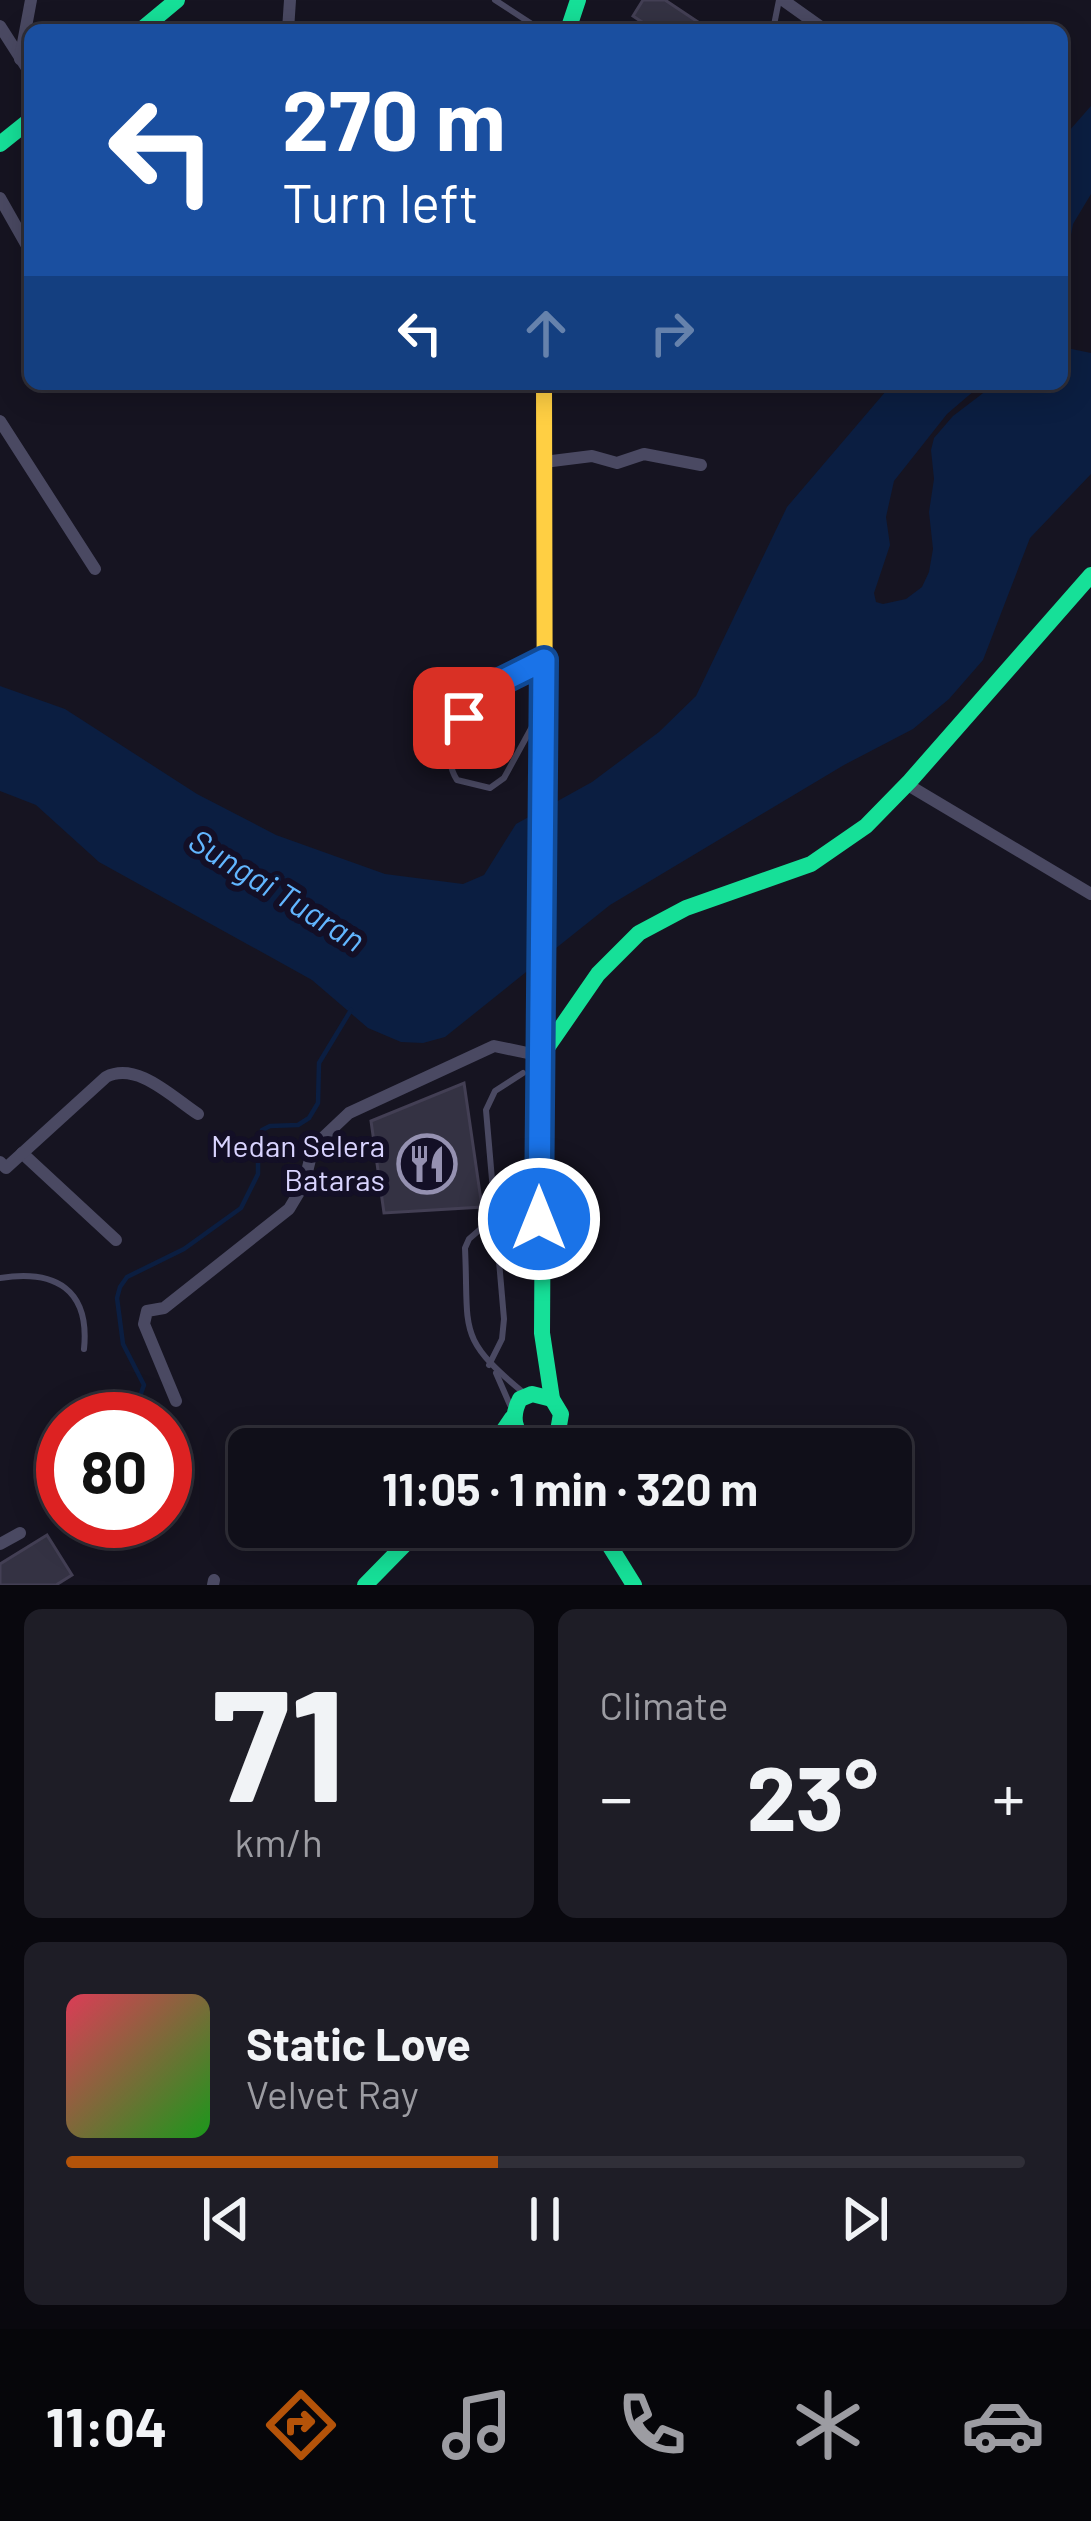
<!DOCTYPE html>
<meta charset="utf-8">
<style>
body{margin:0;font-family:Barlow,sans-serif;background:#1e1d26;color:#f1f3f6;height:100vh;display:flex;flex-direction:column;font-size:45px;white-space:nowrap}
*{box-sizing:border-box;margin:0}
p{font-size:39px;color:#9c9ca2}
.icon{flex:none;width:66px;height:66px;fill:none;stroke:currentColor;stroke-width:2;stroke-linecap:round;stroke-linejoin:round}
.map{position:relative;height:1585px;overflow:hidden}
.drawer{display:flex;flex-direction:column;gap:24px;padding:24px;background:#09080e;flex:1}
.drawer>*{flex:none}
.banner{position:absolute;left:24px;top:24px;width:1044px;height:366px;border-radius:18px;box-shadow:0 6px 30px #0003,0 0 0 3px #302f38;background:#1a4fa0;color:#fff;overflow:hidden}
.speed{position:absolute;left:36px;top:1392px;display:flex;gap:24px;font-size:60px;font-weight:700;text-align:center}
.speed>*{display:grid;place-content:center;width:156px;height:156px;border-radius:50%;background:#100f19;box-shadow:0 6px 30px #0003,0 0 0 3px #302f38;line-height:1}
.speed .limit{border:18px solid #d22;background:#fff;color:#111}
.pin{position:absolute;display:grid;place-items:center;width:102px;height:102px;color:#fff;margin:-51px;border-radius:24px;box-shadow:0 6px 18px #0006}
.me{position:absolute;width:132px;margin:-66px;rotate:0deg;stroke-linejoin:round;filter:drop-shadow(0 0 9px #0008)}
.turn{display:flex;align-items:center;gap:42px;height:252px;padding:0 60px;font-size:54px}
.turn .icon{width:156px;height:156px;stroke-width:2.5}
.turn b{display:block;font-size:84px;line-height:102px}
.lanes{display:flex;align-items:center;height:114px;padding:0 60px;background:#0003;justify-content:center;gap:60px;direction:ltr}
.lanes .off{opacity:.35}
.big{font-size:90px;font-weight:700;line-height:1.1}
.drawer .card{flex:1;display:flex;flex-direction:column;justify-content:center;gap:18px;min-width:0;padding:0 42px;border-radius:18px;background:#1e1d26}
.drawer .dial{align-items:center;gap:0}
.dial b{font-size:156px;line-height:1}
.song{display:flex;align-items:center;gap:36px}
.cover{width:144px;height:144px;border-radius:18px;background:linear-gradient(135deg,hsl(350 70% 55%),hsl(120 70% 35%))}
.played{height:12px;border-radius:6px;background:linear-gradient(90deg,#b45309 45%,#302f38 45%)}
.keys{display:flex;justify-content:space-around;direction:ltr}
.heat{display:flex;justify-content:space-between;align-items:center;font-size:66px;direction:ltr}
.drawer .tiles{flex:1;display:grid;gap:24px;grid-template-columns:1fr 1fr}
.card:last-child{grid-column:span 2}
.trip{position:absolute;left:228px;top:1428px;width:684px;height:120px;border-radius:18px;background:#100f19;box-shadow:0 6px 30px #0003,0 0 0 3px #302f38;font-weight:700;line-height:120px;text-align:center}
.dock{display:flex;height:192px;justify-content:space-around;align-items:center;background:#06060a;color:#9c9ca2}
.dock .icon{width:84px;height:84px}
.dock .on{color:#b45309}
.dock b{font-size:54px;color:#f1f3f6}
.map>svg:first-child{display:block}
</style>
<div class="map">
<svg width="1091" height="1585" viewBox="0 0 1091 1585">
<rect width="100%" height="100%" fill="#161421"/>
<g fill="#0b1e41">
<polygon points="1091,106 1091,194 1073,224 1062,285 1062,139"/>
<polygon points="1062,347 1091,353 1091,474 1030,538 983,660 949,699 913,729 844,765 610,905 445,1037 423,1043 401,1042 368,1028 312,980 99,862 36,805 0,791 0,686 65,709 197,794 276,835 385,874 463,884 484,875 516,824 592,782 659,732 696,696 787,507 892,384 982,384 947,414 894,481 886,517 890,545 874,593 876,602 883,604 906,599 922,587 929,572 933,549 929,512 934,479 931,450 934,438 953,416 995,384 1062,384"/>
</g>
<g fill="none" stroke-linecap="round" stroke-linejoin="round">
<polyline stroke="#0b1e41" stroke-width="4.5" points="140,1396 144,1385 123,1344 117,1298 120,1287 127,1277 184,1249 241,1208 258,1174 258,1140 262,1130 270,1126 298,1125 309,1118 318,1103 319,1063 351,1010"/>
</g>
<g fill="#343243" stroke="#433f54" stroke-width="3">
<polygon points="643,0 665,0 710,30 654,30 633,16"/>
<polygon points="464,1083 482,1207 384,1213 371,1121"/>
<polygon points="47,1535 72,1575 56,1585 0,1585 0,1564"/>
</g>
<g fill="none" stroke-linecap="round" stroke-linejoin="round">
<g stroke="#4a4962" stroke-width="6">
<polyline points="495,0 541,30"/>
<polyline points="773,30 779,0"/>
<path d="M541,661C527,669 511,675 498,683C469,701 436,748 457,780L490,788L504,778L533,725L542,723"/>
<path d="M492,1219L469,1239L465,1248C469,1332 456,1337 524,1393"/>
<path d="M0,1278C56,1269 90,1290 84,1349"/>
<polyline points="489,1365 502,1339 504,1319 486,1110 495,1091 523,1073"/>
<polyline points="496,1373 510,1405"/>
</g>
<g stroke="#4a4962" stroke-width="12">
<polyline points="783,0 825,30"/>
<polyline points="0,26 30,73"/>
<polyline points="288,30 290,0"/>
<polyline points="20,59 31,0"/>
<polyline points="0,198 30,251"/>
<polyline points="179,384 197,384"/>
<polyline points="376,384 377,385"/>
<polyline points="0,421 95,569"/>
<polyline points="544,462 592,456 617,463 644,454 701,465"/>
<polyline points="908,785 1091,894"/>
<polyline points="22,1153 116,1240"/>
<path d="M0,1162L6,1168L106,1077C137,1061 172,1097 198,1114"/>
<polyline points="176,1401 144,1324 147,1311 164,1308 289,1209 304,1184 313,1147 349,1113 494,1046 542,1056"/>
<polyline points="0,1544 20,1533"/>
<polyline points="213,1585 214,1580"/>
</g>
<g stroke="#16e098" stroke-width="16">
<polyline points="141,30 177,0"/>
<polyline points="568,30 578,0"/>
<polyline points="0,144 30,120"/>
<polyline points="545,819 542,1333 552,1399 561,1414 558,1431 565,1449"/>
<polyline points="542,1055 598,974 639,933 686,908 811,864 866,826 910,781 1091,575"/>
<path d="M552,1399L532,1394L520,1399C511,1416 513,1431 529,1443H542L558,1431"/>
<polyline points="491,1449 512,1418"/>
<polyline points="598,1527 634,1585"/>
<polyline points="365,1585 422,1527"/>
</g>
<polyline stroke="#ffcf43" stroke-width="16" points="544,384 545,819"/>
</g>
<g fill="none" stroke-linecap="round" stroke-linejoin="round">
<g stroke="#114b97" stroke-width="30">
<polyline id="route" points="464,718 494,685 544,660 539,1219"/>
</g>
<use href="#route" stroke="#1a73e8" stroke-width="21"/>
</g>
<defs>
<g id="restaurant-ring" transform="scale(3)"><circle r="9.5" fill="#130f26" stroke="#9591b1" stroke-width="1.5"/><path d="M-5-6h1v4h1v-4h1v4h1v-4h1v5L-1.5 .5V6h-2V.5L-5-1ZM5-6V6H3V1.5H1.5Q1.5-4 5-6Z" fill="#9591b1"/></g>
</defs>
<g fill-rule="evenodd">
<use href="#restaurant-ring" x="427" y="1164"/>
</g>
<g text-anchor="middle" stroke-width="12" stroke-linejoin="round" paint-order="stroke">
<g font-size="30" fill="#d9d4ff" stroke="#130f26" text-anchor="end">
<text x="385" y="1157">Medan Selera<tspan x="385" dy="34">Bataras</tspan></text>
</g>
<g font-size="33" font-style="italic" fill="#62b6ff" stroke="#130f26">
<text transform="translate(277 890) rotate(32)" y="12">Sungai Tuaran</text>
</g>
</g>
</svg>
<div class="speed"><div class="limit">80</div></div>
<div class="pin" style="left:464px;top:718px;background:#d93025"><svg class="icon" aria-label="arrive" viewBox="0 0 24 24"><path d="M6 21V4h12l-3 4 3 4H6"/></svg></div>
<svg class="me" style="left:539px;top:1219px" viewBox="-20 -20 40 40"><circle r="17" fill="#1a73e8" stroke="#fff" stroke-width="3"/><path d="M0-11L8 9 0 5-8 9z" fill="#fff"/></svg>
<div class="trip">11:05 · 1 min · 320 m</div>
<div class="banner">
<div class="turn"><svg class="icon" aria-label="left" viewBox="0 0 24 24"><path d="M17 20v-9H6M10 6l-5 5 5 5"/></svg><div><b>270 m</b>Turn left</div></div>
<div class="lanes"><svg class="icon" aria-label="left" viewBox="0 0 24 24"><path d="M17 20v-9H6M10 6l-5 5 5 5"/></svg><svg class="icon off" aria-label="ahead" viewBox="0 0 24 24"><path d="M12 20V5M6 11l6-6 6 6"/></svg><svg class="icon off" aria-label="right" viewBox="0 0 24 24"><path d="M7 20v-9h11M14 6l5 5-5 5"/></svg></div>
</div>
</div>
<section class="drawer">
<div class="tiles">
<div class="card dial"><b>71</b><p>km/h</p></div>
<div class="card"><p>Climate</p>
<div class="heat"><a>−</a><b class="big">23°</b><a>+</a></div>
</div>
<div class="card">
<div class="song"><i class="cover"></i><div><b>Static Love</b><p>Velvet Ray</p></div></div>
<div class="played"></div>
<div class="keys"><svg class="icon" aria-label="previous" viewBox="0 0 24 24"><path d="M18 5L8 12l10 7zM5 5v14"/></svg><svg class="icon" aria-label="pause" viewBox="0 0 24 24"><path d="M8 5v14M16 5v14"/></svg><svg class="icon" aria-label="next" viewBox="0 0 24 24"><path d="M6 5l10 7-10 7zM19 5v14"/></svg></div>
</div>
</div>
</section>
<nav class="dock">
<b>11:04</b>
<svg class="icon on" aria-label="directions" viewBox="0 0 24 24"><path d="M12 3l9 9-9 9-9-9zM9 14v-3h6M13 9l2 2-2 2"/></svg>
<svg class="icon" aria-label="music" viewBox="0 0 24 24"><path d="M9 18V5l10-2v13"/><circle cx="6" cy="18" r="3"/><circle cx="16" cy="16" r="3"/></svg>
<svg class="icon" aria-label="phone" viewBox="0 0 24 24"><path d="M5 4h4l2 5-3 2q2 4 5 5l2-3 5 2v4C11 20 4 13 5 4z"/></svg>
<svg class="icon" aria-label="climate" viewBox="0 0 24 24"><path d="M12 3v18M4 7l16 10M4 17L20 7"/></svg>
<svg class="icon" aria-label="car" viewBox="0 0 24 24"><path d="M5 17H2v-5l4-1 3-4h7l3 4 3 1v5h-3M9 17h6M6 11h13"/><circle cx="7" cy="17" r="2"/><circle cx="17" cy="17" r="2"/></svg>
</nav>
